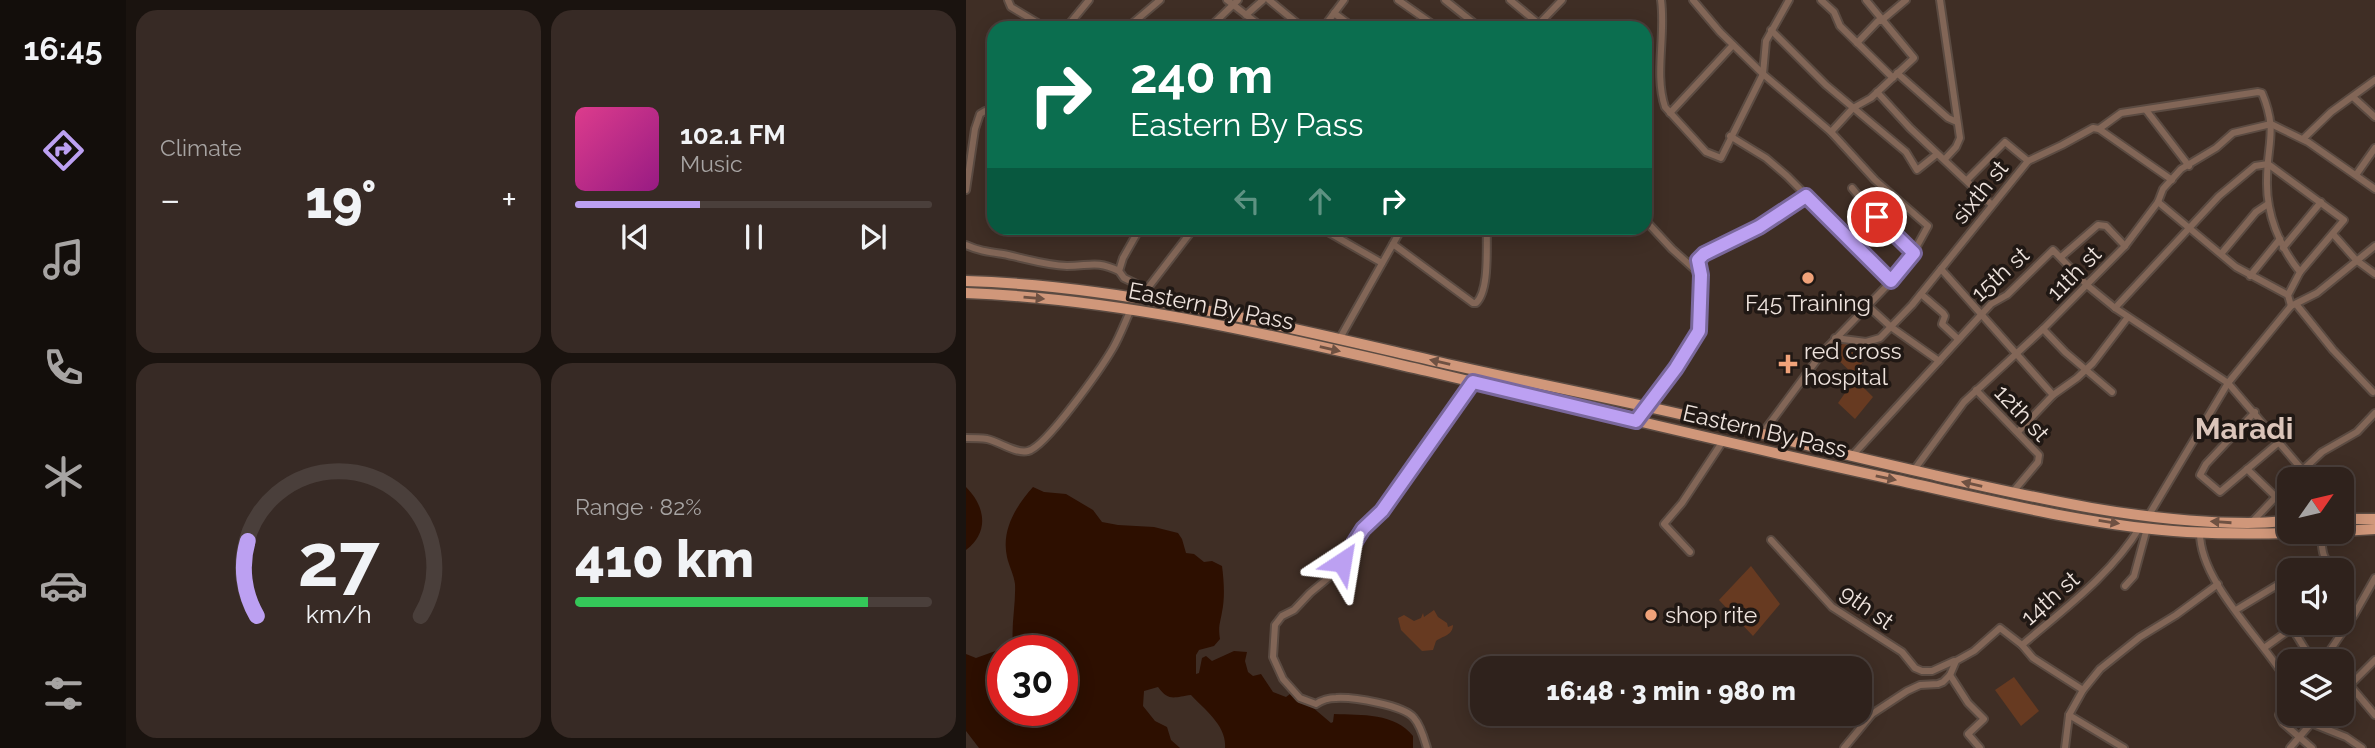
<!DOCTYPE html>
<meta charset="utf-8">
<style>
body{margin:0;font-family:Raleway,sans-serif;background:#372a25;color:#f1f3f6;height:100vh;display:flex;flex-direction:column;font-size:26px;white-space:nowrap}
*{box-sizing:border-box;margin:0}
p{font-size:23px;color:#a7a4a3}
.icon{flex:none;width:38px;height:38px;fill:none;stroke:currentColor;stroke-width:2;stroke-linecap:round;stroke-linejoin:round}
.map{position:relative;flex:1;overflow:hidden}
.sheet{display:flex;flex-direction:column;gap:10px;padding:10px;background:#1a130f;width:840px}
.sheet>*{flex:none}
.banner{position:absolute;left:21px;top:21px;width:665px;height:214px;border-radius:21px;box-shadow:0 4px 18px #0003,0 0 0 2px #4a3f3b;background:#0b6e4f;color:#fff;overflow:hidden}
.needle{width:46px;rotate:56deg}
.controls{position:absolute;left:1311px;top:467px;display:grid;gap:14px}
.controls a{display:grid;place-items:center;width:77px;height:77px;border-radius:14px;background:#2f221c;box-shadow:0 4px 18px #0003,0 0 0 2px #4a3f3b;font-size:35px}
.speed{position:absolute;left:21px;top:635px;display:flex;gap:14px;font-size:35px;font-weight:700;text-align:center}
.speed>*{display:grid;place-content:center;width:91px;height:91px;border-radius:50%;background:#2f221c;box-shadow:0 4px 18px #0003,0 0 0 2px #4a3f3b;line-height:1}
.speed .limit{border:10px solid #d22;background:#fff;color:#111}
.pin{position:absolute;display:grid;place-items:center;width:60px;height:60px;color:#fff;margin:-30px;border:4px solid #fff;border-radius:50%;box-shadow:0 2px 7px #0007}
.me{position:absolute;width:77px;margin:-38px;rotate:33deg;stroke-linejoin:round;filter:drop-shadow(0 0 5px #0008)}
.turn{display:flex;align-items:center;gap:24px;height:147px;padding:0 28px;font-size:32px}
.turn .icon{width:91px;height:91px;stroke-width:2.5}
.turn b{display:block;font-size:49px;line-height:60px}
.lanes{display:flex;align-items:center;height:66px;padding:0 28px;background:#0003;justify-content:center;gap:35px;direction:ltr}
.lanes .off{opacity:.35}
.big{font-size:52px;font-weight:800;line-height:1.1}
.sheet .tile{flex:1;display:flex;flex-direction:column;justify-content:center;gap:10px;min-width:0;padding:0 24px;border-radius:21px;background:#372a25}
.sheet .dial{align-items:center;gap:0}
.dial svg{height:182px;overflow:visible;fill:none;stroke:#4a3f3b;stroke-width:7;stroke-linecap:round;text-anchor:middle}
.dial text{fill:#f1f3f6;stroke:none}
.song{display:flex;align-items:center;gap:21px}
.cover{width:84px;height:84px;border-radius:10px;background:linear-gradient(135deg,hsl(330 70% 55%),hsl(310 70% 35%))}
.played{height:7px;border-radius:4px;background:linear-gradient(90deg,#bca0f2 35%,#4a3f3b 35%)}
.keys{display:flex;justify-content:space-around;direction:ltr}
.heat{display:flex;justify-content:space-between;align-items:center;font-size:38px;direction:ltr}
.charge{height:10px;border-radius:5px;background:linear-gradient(90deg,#34c759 82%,#4a3f3b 0)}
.sheet .tiles{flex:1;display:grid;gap:10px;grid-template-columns:repeat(2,1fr)}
.trip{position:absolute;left:504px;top:656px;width:402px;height:70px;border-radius:21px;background:#2f221c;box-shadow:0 4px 18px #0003,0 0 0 2px #4a3f3b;font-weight:800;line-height:70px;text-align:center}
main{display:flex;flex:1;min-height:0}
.tabs{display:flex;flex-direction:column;width:126px;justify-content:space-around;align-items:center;background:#130e0b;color:#a7a4a3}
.tabs .icon{width:49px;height:49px}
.tabs .active{color:#bca0f2}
.tabs b{font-size:32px;color:#f1f3f6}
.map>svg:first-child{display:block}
</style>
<main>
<nav class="tabs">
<b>16:45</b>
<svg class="icon active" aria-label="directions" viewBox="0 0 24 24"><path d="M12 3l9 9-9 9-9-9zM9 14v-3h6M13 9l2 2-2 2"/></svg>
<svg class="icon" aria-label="music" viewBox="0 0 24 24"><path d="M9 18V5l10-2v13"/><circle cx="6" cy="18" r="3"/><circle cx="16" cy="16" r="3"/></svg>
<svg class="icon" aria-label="phone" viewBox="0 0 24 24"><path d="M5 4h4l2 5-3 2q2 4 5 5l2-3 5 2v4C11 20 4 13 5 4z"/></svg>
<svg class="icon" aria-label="climate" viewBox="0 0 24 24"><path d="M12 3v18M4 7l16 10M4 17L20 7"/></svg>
<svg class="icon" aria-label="car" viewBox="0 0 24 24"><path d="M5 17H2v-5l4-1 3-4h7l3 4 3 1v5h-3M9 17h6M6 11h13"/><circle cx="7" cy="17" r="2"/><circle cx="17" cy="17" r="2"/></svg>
<svg class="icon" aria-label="filters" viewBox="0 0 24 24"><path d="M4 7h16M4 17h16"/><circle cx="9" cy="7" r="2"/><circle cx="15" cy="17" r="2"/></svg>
</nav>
<section class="sheet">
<div class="tiles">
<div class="tile"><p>Climate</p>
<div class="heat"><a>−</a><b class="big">19°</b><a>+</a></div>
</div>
<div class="tile">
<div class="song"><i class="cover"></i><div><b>102.1 FM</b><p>Music</p></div></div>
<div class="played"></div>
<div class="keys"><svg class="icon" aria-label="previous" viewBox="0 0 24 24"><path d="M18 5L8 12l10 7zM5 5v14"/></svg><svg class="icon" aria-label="pause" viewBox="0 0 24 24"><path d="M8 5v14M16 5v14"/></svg><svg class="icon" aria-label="next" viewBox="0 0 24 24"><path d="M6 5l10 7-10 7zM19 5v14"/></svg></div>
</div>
<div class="tile dial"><svg viewBox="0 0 100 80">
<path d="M14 69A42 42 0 1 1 86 69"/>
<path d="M14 69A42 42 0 0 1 10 36" stroke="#bca0f2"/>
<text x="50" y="56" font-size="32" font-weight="700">27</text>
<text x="50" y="72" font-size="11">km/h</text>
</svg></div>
<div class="tile"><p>Range · 82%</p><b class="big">410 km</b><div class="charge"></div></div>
</div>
</section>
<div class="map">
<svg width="1409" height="748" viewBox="0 0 1409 748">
<rect width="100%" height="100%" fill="#3f2e25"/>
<g fill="#673a21">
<polygon points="884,335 902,356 887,374 867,355"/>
<polygon points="889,379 907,397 889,419 872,403"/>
<polygon points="785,566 814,604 787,636 753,600"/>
<path d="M468,610L472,617L481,623L482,627L487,625C487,635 477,636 470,641L467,650L456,651L435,630L432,618L438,615L448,621L455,618L457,613L458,617Z"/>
<polygon points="1048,677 1073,711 1055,726 1029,690"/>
</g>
<g fill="#2d0f00">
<path d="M0,487C19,506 24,532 0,550Z"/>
<path d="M67,487L78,492L100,494L127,510L136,522L152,525L188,527L212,533L216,539L220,553L228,554L238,562L246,561L256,566C258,581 259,598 256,612C254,624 252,626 254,639L248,646L233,650L230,655V674L233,673L236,658L240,656L246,661L268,651L281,652L279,661L282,672L287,676L295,674L307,692L320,697L324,694L333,701L345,706L365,723L367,722L368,714C396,715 429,713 447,736V748H259C261,726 239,710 225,695C208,697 203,702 192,687L178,691L177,706L189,721L201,727L205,740L214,748H13L0,731V654L10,658L35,649L39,651H37V710H96V651H42L47,645C45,624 50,604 49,584C48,575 43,566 41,557C35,530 50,506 67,487Z"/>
</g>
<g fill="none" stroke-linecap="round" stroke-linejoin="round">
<g stroke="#5b4b42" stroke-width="10">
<g id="minor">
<polyline points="42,0 45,7 80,28"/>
<polyline points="261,0 297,28"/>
<polyline points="303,0 337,28"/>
<polyline points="432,0 472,28"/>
<polyline points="479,0 514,28"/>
<polyline points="544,0 573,24"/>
<path d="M695,0C700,35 688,74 699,107L740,152L755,158L797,74L800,41L823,0"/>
<polyline points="727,0 754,32 797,74 865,132 909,180 962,226 940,266 856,353 796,434"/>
<polyline points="855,0 868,12 874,26 927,78"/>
<polyline points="974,0 994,138 990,147 979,159"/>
<polyline points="368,13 388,28"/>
<polyline points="280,15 297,0"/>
<polyline points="100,28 123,0"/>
<polyline points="161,28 194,0"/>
<polyline points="243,28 272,0"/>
<polyline points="357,28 378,0"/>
<polyline points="569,28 596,0"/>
<polyline points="805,30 860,85 940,152 951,170 971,154"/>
<polyline points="891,43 912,21 915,21 940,0"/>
<polyline points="931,73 982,118 991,122"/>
<polyline points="911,92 944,128 1026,205"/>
<polyline points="1387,97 1409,117"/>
<polyline points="1180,110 1223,166"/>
<polyline points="704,113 767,45"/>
<path d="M1133,129L1155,113L1292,92L1296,93C1312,131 1301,143 1301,180C1300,213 1313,246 1334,272L1322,295L1325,306"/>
<polyline points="865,132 887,108 905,98 948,58 900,0"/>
<polyline points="764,136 800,158 821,176 925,281"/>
<polyline points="1337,139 1365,112 1409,80"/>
<polyline points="1390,175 1409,148"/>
<polyline points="1001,180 1039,142 1062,161"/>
<polyline points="886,188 910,217 948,253"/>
<polyline points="0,190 9,129 14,114 19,111 28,116"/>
<polyline points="1192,202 1270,267 1322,295"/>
<polyline points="679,220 706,249 735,275"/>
<polyline points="174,228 157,258 153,271 158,278 181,289"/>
<polyline points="355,228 416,263"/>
<polyline points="509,228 521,234"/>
<polyline points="1367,234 1390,260 1409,274"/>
<path d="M427,244L507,303H510C524,290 520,246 521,228"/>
<path d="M0,245C13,251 23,252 37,254C58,258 78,265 101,266C124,266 130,260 153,271"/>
<polyline points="1317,248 1355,202"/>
<polyline points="1255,254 1290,212 1302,204"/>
<polyline points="1095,257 1132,225 1140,226 1159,246"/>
<polyline points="975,269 1087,395"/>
<polyline points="1284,276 1314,239"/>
<polyline points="955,294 977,313 979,316 976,324 992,339"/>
<polyline points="175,297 228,228"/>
<polyline points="1330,304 1367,350 1407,392"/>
<polyline points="902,306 925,327 973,361"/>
<polyline points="1149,308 1253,196 1289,166 1302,164 1378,220 1334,272"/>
<polyline points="1077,329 1099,352 1146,392"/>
<polyline points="374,338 436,228"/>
<polyline points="869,338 900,342 914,338 946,305 1062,161 1096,145 1127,128 1133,129 1206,180"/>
<polyline points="1010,390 1073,455 1072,462 1046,493"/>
<polyline points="1289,412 1240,464 1234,475 1254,492 1312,443"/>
<polyline points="670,421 710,368 733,331 735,275 732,260 749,247 793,227 840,196"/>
<polyline points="1052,432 1087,395 1111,378 1127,363 1162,317"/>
<path d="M0,438C7,438 14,438 21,439C34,442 50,454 62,451C80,447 136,367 147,348C154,336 159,322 165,309"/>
<polyline points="885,457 1025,304 1041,295 1087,250 1122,286 1149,308 1262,383 1345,480"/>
<polyline points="1281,469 1310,497"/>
<polyline points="948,470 998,402 1077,329 1159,246 1192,202 1197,189 1215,169 1250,148 1267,133 1305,124 1342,142 1409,189"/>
<polyline points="1326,480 1356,452 1391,432 1409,413"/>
<polyline points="1183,515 1262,383 1325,306 1351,293 1409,246"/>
<polyline points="1286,522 1323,483"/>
<path d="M1234,532C1233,582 1298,641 1323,684L1313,715L1317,723L1346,748"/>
<path d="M1355,532C1356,550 1355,561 1372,570"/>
<polyline points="805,540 866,607 936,652 949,668 956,671 966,671 988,661"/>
<polyline points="724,552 698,524 716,503 757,441"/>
<polyline points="1324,568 1326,570"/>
<polyline points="1159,586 1168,576 1181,528"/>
<polyline points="1270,610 1323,578"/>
<polyline points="1326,628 1347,662"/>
<polyline points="1056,645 1067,658 1117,690"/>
<polyline points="1298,648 1333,623"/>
<polyline points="1363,662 1363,652 1388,615 1409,578"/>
<polyline points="984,675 1002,703 1018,719 1002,734 1014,748"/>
<polyline points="1376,676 1409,715"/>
<polyline points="1376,693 1409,660"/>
<polyline points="1103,715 1158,748"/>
<polyline points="1345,723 1380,737 1396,748"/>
<path d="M461,748C458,738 455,726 448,718C438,705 387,697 370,698C363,698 356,700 350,704L334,698L317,679L307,657L309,625L316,616L328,610L344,593L367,574L397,529L417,511L507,382"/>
<path d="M878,748L906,714L941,691L954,685L972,684L977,682L984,675L990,661L1008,651L1034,628L1056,645C1098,609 1145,575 1174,527"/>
<polyline points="1099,748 1103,715 1117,690 1134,669 1174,637 1210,615 1252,584"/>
<polyline points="1324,748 1353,714"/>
</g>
</g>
<g stroke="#5b4b42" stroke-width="13">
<g id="primary">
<path d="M0,281C160,286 317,326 473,362C581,387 690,406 797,434C854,449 911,462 968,475C1069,498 1178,523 1282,523C1296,523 1310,522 1323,521"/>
<path d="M0,293C157,299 309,336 461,371C613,407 764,444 917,477C1015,498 1121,526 1221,532C1263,534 1304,534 1345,532"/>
<polyline points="1376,519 1409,519"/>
<polyline points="1376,531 1409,529"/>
</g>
</g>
<use href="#minor" stroke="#826657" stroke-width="6"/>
<use href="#primary" stroke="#d0977a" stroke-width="10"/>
</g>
<defs><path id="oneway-solid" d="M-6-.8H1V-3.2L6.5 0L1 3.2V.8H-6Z" transform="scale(1.75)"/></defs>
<g fill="#6f5142">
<use href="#oneway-solid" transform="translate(68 298) rotate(5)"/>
<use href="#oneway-solid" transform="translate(364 349) rotate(13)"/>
<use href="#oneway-solid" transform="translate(474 362) rotate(-167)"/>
<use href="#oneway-solid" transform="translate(920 478) rotate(12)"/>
<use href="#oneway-solid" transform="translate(1006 484) rotate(-167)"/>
<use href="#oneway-solid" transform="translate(1143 522) rotate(9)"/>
<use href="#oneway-solid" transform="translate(1255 522) rotate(-176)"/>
</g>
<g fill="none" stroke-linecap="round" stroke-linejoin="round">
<g stroke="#7a689d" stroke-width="18">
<polyline id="route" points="376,562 397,529 416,511 507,382 670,421 710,368 733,331 735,275 732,260 738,254 793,227 840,196 925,281 948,253 911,217"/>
</g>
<use href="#route" stroke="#bca0f2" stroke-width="12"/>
</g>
<g fill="#f0a279" stroke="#201814" stroke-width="2.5">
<circle cx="842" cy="278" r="7"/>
<path d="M818.5 353.5h7v7h7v7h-7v7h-7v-7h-7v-7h7z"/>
<circle cx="685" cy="615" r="7"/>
</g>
<g text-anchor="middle" stroke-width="7" stroke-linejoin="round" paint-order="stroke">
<g font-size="23" fill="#eee3dd" stroke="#201814">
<text transform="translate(1014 192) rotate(-51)" y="8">sixth st</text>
<text transform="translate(1108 273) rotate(-45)" y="8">11th st</text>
<text transform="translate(1034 274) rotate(-42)" y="8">15th st</text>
<text transform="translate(245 306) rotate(11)" y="8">Eastern By Pass</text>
<text transform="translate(1056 413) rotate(47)" y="8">12th st</text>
<text transform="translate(799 431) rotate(13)" y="8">Eastern By Pass</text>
<text transform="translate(1084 598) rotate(-41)" y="8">14th st</text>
<text transform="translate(901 607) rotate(35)" y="8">9th st</text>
</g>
<g font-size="23" fill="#eee3dd" stroke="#201814" text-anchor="start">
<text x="842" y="311" text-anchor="middle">F45 Training</text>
<text x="838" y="359">red cross<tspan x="838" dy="26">hospital</tspan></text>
<text x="699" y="623">shop rite</text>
</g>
<g font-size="30" font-weight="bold" fill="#dbc5ba" stroke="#201814">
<text x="1278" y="439">Maradi</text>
</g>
</g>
</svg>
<div class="controls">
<a><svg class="needle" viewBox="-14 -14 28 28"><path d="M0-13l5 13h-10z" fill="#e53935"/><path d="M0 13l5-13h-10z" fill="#a7a4a3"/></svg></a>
<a><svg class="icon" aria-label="sound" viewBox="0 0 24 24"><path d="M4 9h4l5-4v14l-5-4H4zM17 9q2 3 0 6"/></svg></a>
<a><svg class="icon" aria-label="layers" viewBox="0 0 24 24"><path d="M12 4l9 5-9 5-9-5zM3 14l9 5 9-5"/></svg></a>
</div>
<div class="speed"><div class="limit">30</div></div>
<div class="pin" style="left:911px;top:217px;background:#d93025"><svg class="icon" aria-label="arrive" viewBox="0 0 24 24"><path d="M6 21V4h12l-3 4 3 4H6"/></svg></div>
<svg class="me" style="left:376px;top:562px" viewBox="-20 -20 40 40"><path d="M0-17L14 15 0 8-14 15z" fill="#bca0f2" stroke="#fff" stroke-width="4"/></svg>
<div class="trip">16:48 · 3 min · 980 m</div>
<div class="banner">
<div class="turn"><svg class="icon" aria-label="right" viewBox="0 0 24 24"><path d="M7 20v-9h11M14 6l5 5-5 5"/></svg><div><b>240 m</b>Eastern By Pass</div></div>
<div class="lanes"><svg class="icon off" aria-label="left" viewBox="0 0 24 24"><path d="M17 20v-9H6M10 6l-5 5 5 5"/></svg><svg class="icon off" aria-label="ahead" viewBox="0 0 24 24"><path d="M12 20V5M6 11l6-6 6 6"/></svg><svg class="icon" aria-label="right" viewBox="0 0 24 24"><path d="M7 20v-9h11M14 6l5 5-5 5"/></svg></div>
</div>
</div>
</main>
